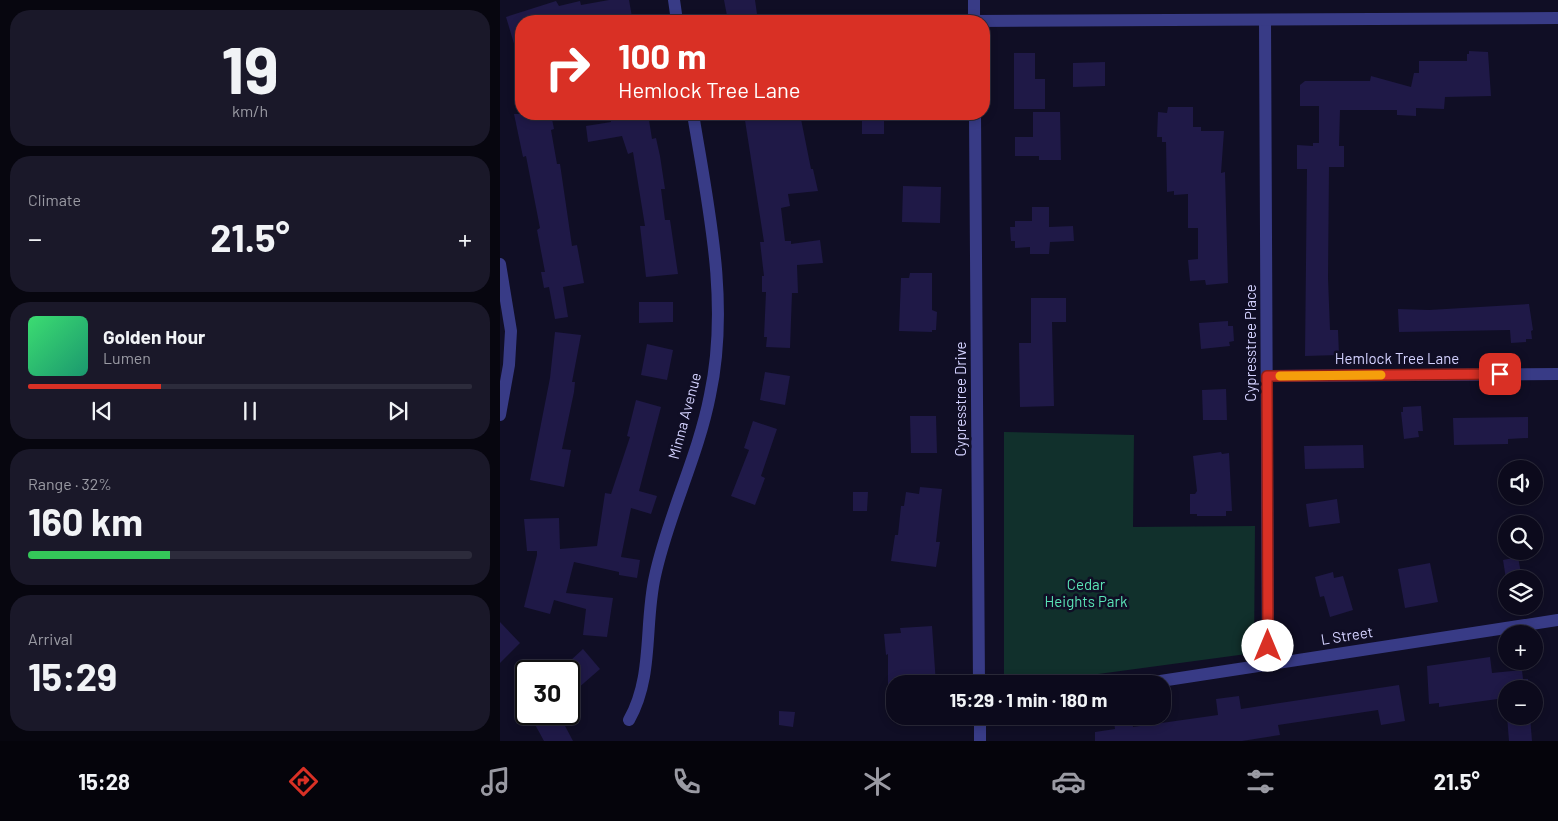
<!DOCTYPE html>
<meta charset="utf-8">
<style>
body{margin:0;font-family:Barlow,sans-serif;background:#1a1829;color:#f1f3f6;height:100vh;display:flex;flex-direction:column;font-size:19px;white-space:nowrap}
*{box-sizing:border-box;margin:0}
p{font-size:16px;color:#9a9aa3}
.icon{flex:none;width:28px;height:28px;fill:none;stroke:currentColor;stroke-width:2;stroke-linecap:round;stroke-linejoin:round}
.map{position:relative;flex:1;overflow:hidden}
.drawer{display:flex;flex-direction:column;gap:10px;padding:10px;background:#07060f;width:500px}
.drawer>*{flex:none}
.banner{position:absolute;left:15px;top:15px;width:475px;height:105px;border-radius:20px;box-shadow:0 2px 8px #0003,0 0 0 1px #2c2b3b;background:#d93025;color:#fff;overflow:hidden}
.buttons{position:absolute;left:998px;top:460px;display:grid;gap:10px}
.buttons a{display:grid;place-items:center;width:45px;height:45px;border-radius:50%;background:#0c0a1c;box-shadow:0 2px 8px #0003,0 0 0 1px #2c2b3b;font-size:25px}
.speed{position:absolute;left:15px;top:660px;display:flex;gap:10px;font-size:25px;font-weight:700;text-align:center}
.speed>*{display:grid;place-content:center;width:65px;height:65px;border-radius:50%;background:#0c0a1c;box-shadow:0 2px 8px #0003,0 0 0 1px #2c2b3b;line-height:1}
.speed .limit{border:2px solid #111;border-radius:8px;background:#fff;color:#111}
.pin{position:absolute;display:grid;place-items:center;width:42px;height:42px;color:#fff;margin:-21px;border-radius:10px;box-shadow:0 2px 8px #0006}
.me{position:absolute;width:55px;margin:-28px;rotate:0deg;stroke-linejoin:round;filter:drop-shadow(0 0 4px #0008)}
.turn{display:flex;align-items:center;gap:18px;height:105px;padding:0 20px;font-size:22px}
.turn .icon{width:65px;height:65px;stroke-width:2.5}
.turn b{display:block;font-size:35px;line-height:42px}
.big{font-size:38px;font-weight:700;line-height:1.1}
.drawer .tile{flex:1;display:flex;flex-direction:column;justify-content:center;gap:8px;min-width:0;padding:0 18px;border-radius:20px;background:#1a1829}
.drawer .dial{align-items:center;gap:0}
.dial b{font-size:65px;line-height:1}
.song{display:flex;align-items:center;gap:15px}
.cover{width:60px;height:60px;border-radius:8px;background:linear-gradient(135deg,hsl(140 70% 55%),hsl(160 70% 35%))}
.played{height:5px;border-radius:2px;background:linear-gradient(90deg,#d93025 30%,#2c2b3b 30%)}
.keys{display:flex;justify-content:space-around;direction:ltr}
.heat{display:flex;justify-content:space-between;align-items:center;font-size:28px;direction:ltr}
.charge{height:8px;border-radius:4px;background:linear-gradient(90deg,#34c759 32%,#2c2b3b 0)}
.trip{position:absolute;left:386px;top:675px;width:285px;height:50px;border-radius:20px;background:#0c0a1c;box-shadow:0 2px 8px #0003,0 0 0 1px #2c2b3b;font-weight:700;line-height:50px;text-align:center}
.tab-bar{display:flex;height:80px;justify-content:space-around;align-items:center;background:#05040b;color:#9a9aa3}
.tab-bar .icon{width:35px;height:35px}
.tab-bar .on{color:#d93025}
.tab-bar b{font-size:22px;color:#f1f3f6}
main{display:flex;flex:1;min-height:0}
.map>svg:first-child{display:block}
</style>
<main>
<section class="drawer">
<div class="tile dial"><b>19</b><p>km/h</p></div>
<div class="tile"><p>Climate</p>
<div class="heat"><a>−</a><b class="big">21.5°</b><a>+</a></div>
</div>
<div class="tile">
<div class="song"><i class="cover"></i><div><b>Golden Hour</b><p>Lumen</p></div></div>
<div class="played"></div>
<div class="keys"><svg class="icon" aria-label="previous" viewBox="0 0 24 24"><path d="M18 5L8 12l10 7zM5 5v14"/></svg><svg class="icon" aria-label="pause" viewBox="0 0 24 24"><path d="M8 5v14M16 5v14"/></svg><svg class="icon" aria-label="next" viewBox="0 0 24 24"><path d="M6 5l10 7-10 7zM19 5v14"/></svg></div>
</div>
<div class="tile"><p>Range · 32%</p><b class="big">160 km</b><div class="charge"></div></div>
<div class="tile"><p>Arrival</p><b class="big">15:29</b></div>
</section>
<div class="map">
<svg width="1058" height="741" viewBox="0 0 1058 741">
<rect width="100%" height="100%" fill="#100e25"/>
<polygon fill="#11302c" points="504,432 634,435 633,527 755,526 754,653 524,684 504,684"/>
<g fill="#1f1947">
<polygon points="109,0 129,0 132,17 107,21 21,21 21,56 18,57 6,17 56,1 59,6 80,1 81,5"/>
<polygon points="224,0 255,0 258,21 228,21"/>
<polygon points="969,51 988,52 991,96 945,97 944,109 916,108 916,116 897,115 897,110 840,110 839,146 844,146 844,167 829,167 828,278 830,330 838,330 839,355 805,356 807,169 797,169 797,145 813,146 813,143 819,143 819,106 800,106 800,85 805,81 870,81 871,76 911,87 914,73 919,73 919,61 967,61 967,54 969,54"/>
<polygon points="514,53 535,53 535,79 545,79 545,109 514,109"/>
<polygon points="605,62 605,86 573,87 573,63"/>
<polygon points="668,107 693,107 693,127 701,127 701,131 724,131 721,173 725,172 728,283 706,285 705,280 690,281 688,260 698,259 698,228 688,228 688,194 674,195 674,191 667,192 666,142 662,142 662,137 657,137 658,112 667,113"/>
<polygon points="533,112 560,112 561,160 539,160 539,156 515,156 515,137 533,137"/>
<polygon points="14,114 51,114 54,129 51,130 57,164 60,164 72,246 77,245 84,283 63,287 68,317 55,319 49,287 44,288 41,272 45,272 37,230 40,228 26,156 23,157"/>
<polygon points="110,114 148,114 152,139 156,138 160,156 165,189 161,189 165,220 170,220 178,274 146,277 140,226 145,226 133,152 128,154 122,136 88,142 86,126 111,122"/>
<polygon points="244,114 300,114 311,169 313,169 318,191 288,194 290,206 281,208 285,241 291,241 291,244 320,240 323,263 297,265 298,293 292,293 290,348 266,347 267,337 264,337 266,292 262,292 262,276 264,276 260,242 264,242"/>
<rect x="362" y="114" width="22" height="20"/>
<polygon points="403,186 441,187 440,223 402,222"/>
<polygon points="532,207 549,207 549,227 573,226 574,241 550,242 549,254 530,254 530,247 515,248 515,241 511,241 510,227 515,227 515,221 532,221"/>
<polygon points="410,273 432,273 432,310 437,312 436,330 432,330 432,332 399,331 401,278 409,278"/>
<polygon points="531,298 566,298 566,322 552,322 554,406 520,407 519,343 531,343"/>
<polygon points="139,302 173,302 173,322 139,323"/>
<polygon points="1029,304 1033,330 1031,331 1032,339 1026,339 1026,342 1011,343 1010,330 899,332 898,309 929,310"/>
<polygon points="728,321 728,326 733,326 734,341 729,342 730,346 701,349 699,323"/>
<polygon points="55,332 81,335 72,382 75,382 74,392 62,449 71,450 64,487 30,480 50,378"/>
<polygon points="147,344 173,350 167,380 141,375"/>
<polygon points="265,372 290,376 285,405 260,400"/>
<polygon points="726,389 727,420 703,420 702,390"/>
<polygon points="136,400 161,407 139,491 157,496 151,514 131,508 121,557 140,560 137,578 119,575 119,572 74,562 66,593 113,598 107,637 83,635 86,609 54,600 50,614 24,607 37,555 37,551 27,551 24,519 59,518 60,549 97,546 105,493 111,494 130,437 127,436"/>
<polygon points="921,406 923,431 918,431 919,437 904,439 901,412 903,412 903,407"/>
<polygon points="410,416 436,416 437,453 411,453"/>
<polygon points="1028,417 1028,438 1008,439 1008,444 954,445 953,418"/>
<polygon points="253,421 277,429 261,476 265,478 255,505 231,496 249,450 244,448"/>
<polygon points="863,445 864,468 805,469 804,446"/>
<polygon points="721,452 722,454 729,453 732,511 726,511 726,516 697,516 697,514 690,514 690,494 695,494 697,491 693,456"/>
<polygon points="420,487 442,489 436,542 440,542 436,567 391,561 395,535 398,535 401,506 404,506 406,492 419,494"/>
<polygon points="353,492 368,492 367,511 353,511"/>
<polygon points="837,499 840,523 809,527 806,504"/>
<polygon points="1018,557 1022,579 1006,579 1003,560"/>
<polygon points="930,563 938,602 905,608 898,569"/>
<polygon points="833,572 834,578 843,576 853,610 830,617 824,596 820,597 815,577"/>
<polygon points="0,622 20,643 0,663"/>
<polygon points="432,626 436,684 388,684 388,654 386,655 384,634 401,633 400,628"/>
<polygon points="83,649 100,669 69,696 69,662"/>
<polygon points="990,657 992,673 1022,670 1023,679 1028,679 1028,689 1006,689 1006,711 1005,698 939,707 939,703 929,704 927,666"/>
<polygon points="899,685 905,721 881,725 878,710 778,725 780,735 742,741 595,741 595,732 615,729 614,722 632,719 633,727 718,715 716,699 739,696 741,709"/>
<polygon points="279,711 295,712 293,727 279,725"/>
<polygon points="41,714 79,714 64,724 73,741 44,741 32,719"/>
<polygon points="1007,716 1030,716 1032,741 1009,741"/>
</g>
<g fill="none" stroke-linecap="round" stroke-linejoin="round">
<g stroke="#383b86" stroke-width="12">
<polyline points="174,0 177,21"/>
<polyline points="474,0 474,21"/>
<polyline points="765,20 768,665"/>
<polyline points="474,21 1058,18"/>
<polyline points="475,114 479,684"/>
<polyline points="0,264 11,331 9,365 0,415"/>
<polyline points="767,376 1058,374"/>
<polyline points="641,684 1058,620"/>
<polyline points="480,716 480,741"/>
<path d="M129,720C154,676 144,624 155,576C168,515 198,457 210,395C230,302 208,206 193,114"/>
</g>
</g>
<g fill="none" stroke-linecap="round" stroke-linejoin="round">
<g stroke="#8d1f18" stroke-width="12">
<polyline id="route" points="768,646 767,376 1000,374"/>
</g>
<use href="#route" stroke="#d93025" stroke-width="9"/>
<polyline stroke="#f59e0b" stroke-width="9" points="780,376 881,375"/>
</g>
<g text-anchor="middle" stroke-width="5" stroke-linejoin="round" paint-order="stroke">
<g font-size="15" fill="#d4d2ff" stroke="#100e25">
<text transform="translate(751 343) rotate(-90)" y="5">Cypresstree Place</text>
<text x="897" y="364">Hemlock Tree Lane</text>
<text transform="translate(461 399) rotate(-90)" y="5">Cypresstree Drive</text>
<text transform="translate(185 416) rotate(-75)" y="5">Minna Avenue</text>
<text transform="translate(847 636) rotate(-9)" y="5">L Street</text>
</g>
<g font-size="15" fill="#5ae3b6" stroke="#100e25">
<text x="586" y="590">Cedar<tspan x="586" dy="17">Heights Park</tspan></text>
</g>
</g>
</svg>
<div class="buttons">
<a><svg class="icon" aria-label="sound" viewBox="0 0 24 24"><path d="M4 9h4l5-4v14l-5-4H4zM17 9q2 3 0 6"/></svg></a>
<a><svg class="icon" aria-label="search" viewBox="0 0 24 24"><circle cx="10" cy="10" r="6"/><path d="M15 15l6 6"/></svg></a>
<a><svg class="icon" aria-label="layers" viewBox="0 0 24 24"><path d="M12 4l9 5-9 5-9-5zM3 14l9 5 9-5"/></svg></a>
<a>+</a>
<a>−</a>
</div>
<div class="speed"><div class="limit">30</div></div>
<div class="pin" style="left:1000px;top:374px;background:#d93025"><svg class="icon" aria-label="arrive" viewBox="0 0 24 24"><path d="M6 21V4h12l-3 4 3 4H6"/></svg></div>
<svg class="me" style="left:768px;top:646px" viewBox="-20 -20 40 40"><circle r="19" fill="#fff"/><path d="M0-13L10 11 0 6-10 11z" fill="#d93025"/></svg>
<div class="trip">15:29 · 1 min · 180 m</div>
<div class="banner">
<div class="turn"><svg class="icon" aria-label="right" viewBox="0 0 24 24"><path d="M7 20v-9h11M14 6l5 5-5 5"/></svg><div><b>100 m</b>Hemlock Tree Lane</div></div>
</div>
</div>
</main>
<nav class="tab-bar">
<b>15:28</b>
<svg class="icon on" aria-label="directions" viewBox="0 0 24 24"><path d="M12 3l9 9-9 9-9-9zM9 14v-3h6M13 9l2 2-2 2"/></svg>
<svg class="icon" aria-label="music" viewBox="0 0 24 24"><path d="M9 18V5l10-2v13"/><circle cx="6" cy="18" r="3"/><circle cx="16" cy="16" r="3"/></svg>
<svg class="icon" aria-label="phone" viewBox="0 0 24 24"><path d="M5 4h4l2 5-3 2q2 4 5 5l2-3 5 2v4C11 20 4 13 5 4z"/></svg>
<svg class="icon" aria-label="climate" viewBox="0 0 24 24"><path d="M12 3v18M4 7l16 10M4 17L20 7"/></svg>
<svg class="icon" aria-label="car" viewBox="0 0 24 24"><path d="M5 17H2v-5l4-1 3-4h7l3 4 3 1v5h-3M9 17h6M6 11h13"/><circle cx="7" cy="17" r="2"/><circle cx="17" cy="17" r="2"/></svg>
<svg class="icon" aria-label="filters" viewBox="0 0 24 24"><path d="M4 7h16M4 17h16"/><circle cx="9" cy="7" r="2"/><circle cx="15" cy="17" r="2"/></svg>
<b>21.5°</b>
</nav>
